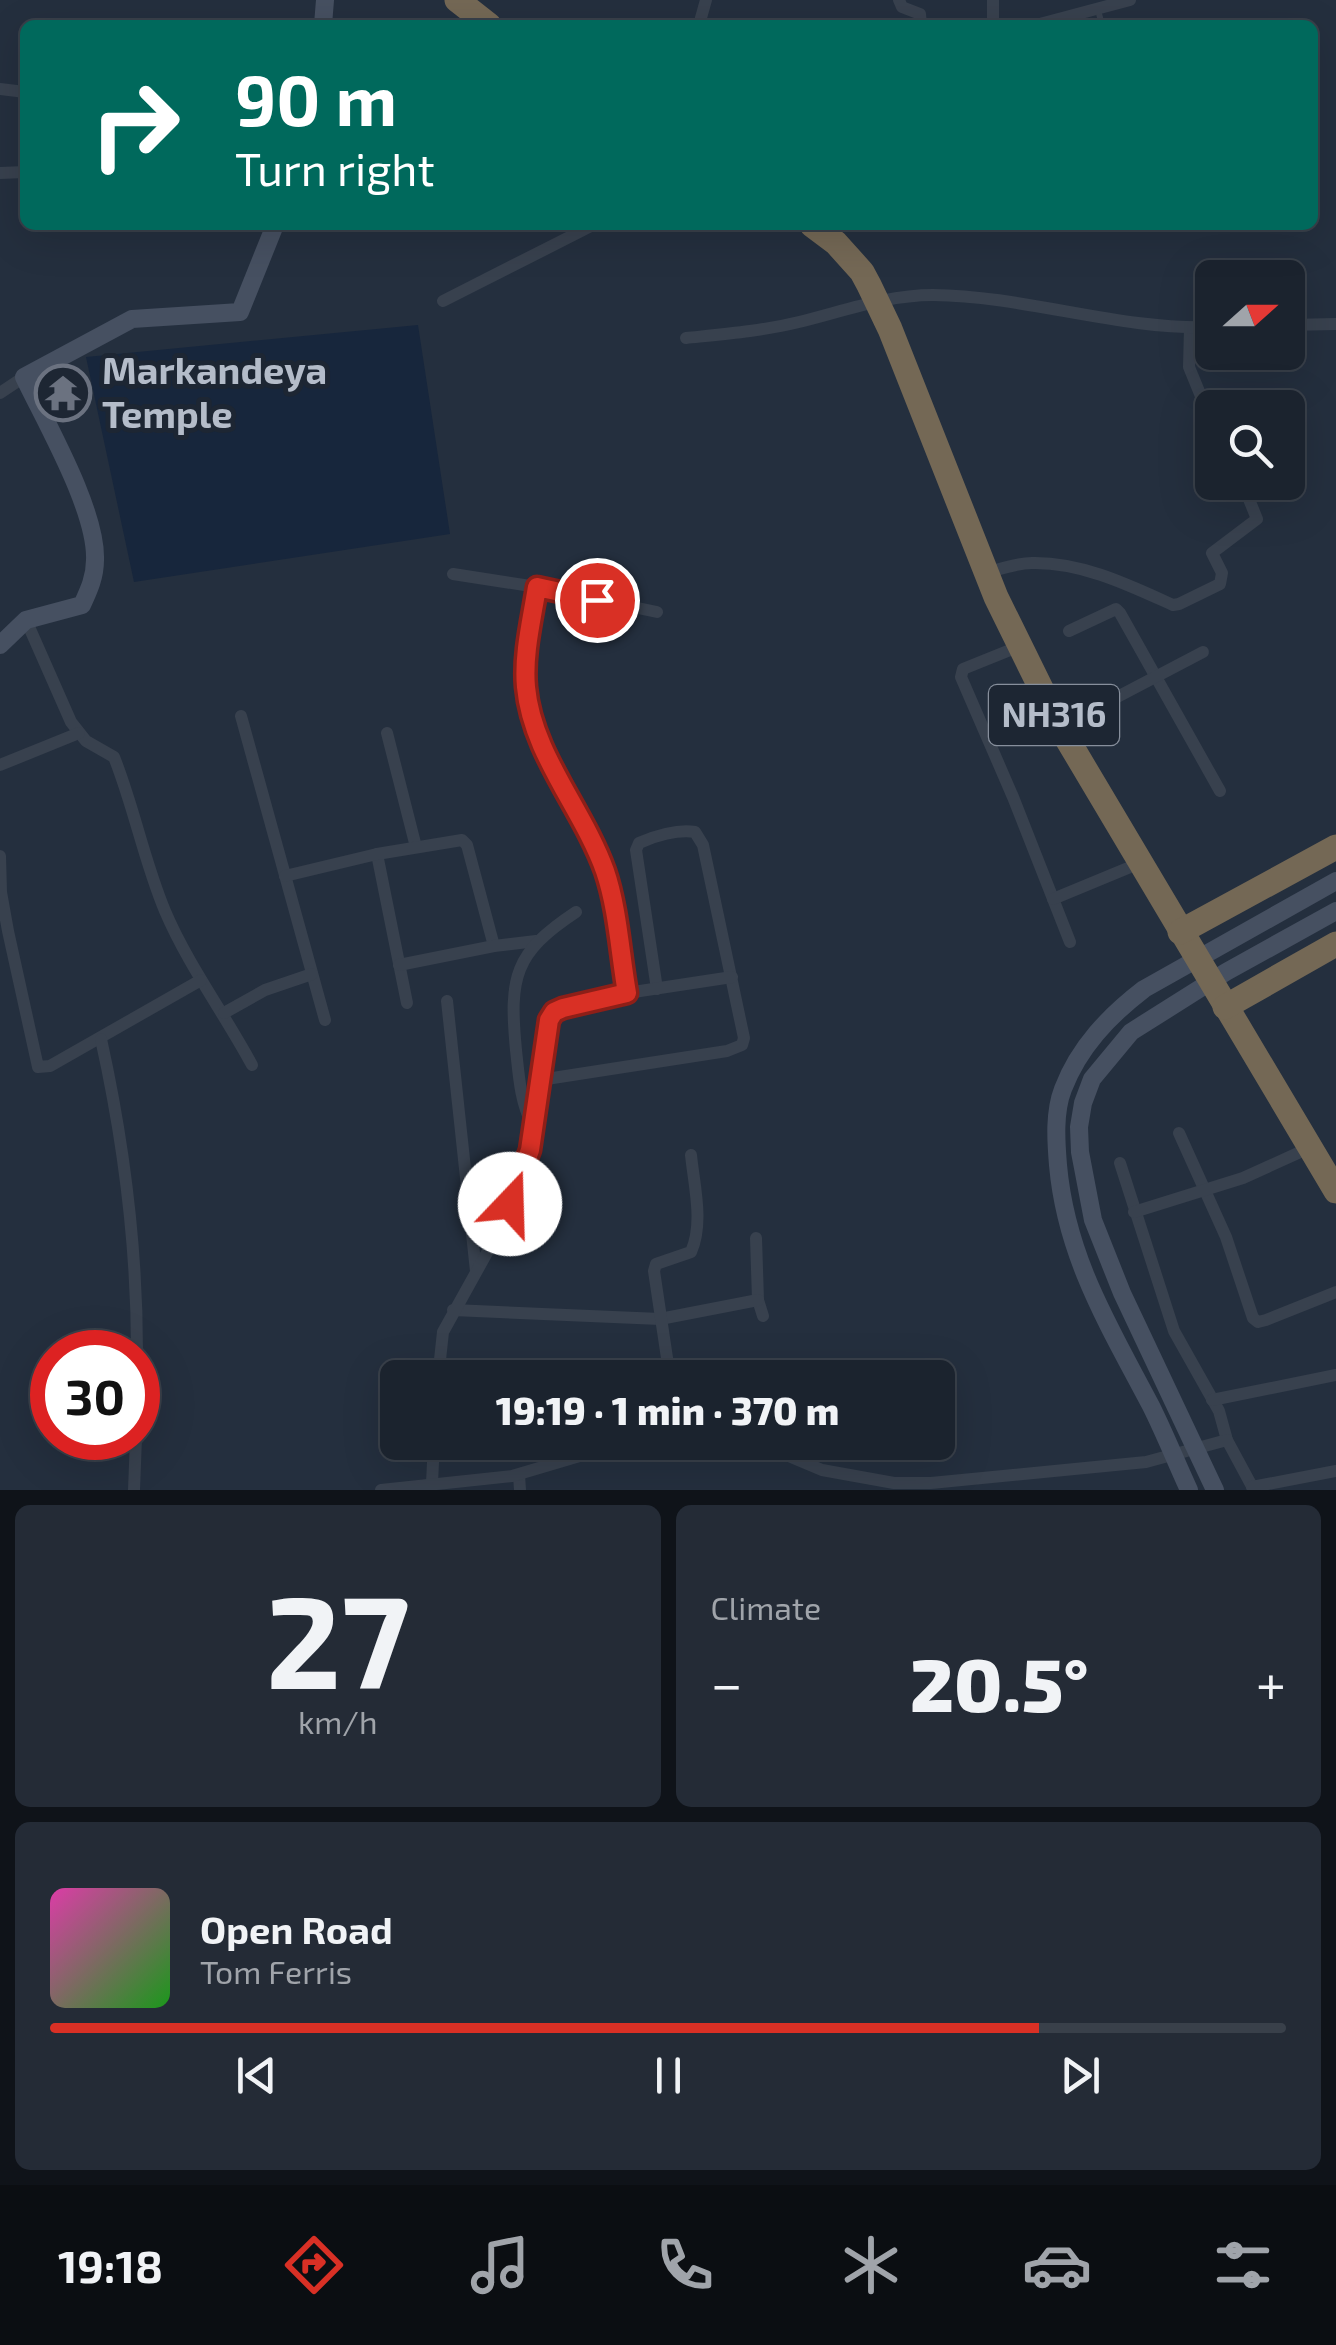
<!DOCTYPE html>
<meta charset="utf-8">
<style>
body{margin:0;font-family:"Exo 2",sans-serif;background:#242b36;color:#f1f3f6;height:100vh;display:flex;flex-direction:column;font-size:38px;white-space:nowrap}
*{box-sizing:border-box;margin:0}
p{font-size:32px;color:#a0a4aa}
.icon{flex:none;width:55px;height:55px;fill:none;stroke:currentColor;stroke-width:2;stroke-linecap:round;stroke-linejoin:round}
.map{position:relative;height:1490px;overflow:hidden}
.panel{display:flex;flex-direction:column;gap:15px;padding:15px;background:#0f1319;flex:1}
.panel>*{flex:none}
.banner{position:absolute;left:20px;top:20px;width:1298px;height:210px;border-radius:15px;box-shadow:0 10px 40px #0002,0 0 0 2px #39404a;background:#00695c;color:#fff;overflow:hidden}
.needle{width:65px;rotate:69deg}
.controls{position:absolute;left:1195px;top:260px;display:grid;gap:20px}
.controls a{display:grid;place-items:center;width:110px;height:110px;border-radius:15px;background:#1b232e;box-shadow:0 10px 40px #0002,0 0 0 2px #39404a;font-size:50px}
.speed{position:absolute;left:30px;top:1330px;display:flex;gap:20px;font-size:50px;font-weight:700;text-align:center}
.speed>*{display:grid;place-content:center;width:130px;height:130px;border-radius:50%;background:#1b232e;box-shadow:0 10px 40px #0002,0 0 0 2px #39404a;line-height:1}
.speed .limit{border:15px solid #d22;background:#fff;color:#111}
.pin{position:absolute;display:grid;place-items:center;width:85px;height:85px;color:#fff;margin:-42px;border:5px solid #fff;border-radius:50%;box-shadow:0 2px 10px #0007}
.me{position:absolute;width:110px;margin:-55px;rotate:21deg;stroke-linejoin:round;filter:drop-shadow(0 0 8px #0008)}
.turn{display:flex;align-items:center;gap:35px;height:210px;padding:0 50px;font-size:45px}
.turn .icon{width:130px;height:130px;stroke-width:2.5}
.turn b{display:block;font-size:70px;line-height:85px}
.big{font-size:75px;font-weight:800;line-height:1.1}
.panel .widget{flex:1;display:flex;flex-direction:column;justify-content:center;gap:15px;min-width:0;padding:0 35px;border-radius:15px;background:#242b36}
.panel .dial{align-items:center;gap:0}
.dial b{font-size:130px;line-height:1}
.song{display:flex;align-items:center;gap:30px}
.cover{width:120px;height:120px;border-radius:15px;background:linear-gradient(135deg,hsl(320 70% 55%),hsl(120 70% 35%))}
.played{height:10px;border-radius:5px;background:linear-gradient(90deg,#d93025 80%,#39404a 80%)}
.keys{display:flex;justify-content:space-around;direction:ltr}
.heat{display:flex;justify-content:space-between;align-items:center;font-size:55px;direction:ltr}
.panel .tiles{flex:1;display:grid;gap:15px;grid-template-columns:1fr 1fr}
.widget:last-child{grid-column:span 2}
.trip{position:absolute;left:380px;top:1360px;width:575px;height:100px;border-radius:15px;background:#1b232e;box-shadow:0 10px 40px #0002,0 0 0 2px #39404a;font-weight:800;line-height:100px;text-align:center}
.tabs{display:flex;height:160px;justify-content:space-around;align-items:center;background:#0b0e12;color:#a0a4aa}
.tabs .icon{width:70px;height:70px}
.tabs .selected{color:#d93025}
.tabs b{font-size:45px;color:#f1f3f6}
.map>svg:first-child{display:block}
</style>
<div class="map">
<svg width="1336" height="1490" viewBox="0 0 1336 1490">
<rect width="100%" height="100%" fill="#242f3e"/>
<polygon fill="#17263c" points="418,325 450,534 134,582 86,357"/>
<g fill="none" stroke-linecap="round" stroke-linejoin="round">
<polyline stroke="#38414e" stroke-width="6" points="1098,10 1102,25"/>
<g stroke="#38414e" stroke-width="12">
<polyline points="899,0 902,7 920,14 921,25"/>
<polyline points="993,0 993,25"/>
<polyline points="699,25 706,0"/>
<polyline points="1036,25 1130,0"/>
<polyline points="0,89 25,92"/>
<polyline points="0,173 25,172"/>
<polyline points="443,301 593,225"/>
<polyline points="1288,325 1336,324"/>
<polyline points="1190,328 1189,367 1212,423"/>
<path d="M686,338C725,334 762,331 799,322C844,311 887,295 933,295C1027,296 1118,330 1212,327"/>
<polyline points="0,393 24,377"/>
<path d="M986,573C1001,569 1016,563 1032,563C1082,562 1129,585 1173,605L1179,604L1220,584L1222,573L1212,553L1257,519L1242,482"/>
<polyline points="453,574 537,587 657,612"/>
<polyline points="537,587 527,656 526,686 532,720 607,875 627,993"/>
<path d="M26,620L71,722L86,741L114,757C134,807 144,861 165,911C188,965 224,1013 252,1065"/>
<polyline points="1069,631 1116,609 1120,613 1220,791"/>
<polyline points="1020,646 963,669 961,677 1013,797 1070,942"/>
<polyline points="241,716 325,1020"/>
<polyline points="1060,727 1203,652"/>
<polyline points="387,733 416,847"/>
<polyline points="0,765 79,733"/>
<polyline points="377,854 407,1003"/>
<polyline points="0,856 1,892 8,931 38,1067 50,1066 201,980"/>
<polyline points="285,876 377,854 462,840 467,845 494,946"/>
<polyline points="1053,899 1140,863"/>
<polyline points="399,965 494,946 536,941"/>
<polyline points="447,1001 476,1271"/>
<polyline points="224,1013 265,990 312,974"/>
<path d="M101,1039C124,1143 137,1246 137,1352"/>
<path d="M540,1080L727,1051L742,1045L744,1038L703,845L695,832C678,829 654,836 639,843L636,850L657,989"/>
<path d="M532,1125C520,1100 519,1077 516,1050C509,977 514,953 576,912"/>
<polyline points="1179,1133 1226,1237 1253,1318 1258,1322 1266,1320 1336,1292"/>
<polyline points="1120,1163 1174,1331 1219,1411 1227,1440"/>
<polyline points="1134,1212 1243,1178 1309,1148"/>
<polyline points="756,1238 758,1300 763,1316"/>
<polyline points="453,1310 660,1319 758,1300"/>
<polyline points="438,1378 443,1332 499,1231 530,1150 549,1020 554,1012 627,993 732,977"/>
<path d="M670,1378L654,1271L656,1264L691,1252C704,1223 694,1185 691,1155"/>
<polyline points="1212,1400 1336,1375"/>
<polyline points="745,1442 760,1444 822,1470 894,1483 931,1483 1146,1462 1227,1440 1254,1490"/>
<polyline points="519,1475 520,1490"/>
<polyline points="432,1483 434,1442"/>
<polyline points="1252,1487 1336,1471"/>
<polyline points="134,1490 136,1438"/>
<polyline points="381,1490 512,1476 627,1442"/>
</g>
<g stroke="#465061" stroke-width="18">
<polyline points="323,25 325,0"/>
<path d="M0,645L26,620L82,605C89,590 95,577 95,560C97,511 46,423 24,377L132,319L240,312L275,225"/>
<path d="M1189,1490C1176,1462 1165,1434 1151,1406C1109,1326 1066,1257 1058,1165C1056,1141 1054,1112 1063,1089C1079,1047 1109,1016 1144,989L1336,881"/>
<polyline points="1215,1490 1122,1293 1093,1220 1080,1152 1079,1127 1083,1103 1092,1079 1131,1032 1226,972 1336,911"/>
</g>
<g stroke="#746855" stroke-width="25">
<polyline points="457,0 489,25"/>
<polyline points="812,225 836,243 862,272 869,285 890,329 996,597 1060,727 1336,1191"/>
<polyline points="1180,932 1336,847"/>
<polyline points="1225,1007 1336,944"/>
</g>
</g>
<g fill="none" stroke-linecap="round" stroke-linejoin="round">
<g stroke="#8d1f18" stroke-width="25">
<path id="route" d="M510,1204L530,1150L549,1020L554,1012L563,1008L627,993C620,954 618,909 605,871C583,809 532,754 526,687C523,654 532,619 537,587L597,600"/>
</g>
<use href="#route" stroke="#d93025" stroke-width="18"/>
</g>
<defs>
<g id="temple-ring" transform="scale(2.875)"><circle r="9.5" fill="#1d2633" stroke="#6b7280" stroke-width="1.5"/><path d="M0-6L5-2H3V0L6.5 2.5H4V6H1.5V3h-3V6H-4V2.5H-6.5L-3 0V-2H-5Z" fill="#6b7280"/></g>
</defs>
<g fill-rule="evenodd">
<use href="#temple-ring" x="63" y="393"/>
</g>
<g text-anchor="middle" stroke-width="10" stroke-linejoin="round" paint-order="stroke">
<rect fill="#1d2633" stroke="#878f9c" stroke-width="2.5" x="989" y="685" width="130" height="60" rx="8"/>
<g font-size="35" font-weight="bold" fill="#b4bcc9">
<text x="1054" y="727">NH316</text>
</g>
<g font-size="38" font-weight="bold" fill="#b4bcc9" stroke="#1d2633" text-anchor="start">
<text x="102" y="384">Markandeya<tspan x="102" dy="44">Temple</tspan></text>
</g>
</g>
</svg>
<div class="controls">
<a><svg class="needle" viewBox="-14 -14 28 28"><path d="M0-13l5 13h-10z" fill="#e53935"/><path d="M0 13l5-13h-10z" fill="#a0a4aa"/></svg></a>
<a><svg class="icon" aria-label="search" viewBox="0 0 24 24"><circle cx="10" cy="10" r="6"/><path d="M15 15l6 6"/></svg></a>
</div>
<div class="speed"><div class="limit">30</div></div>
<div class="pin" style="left:597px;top:600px;background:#d93025"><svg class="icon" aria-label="arrive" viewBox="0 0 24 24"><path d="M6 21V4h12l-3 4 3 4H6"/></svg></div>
<svg class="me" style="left:510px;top:1204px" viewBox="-20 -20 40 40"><circle r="19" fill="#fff"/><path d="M0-13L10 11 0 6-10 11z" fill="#d93025"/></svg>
<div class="trip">19:19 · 1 min · 370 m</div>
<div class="banner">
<div class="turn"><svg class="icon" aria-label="right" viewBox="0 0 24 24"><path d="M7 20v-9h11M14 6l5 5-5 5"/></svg><div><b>90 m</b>Turn right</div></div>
</div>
</div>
<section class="panel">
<div class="tiles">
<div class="widget dial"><b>27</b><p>km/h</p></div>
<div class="widget"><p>Climate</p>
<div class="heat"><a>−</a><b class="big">20.5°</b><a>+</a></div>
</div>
<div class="widget">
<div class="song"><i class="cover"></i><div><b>Open Road</b><p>Tom Ferris</p></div></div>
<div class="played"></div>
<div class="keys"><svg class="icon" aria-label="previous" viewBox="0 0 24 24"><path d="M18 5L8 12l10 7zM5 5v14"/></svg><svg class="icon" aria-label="pause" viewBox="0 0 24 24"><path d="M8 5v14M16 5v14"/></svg><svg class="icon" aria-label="next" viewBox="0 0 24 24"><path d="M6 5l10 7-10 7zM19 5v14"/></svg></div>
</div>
</div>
</section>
<nav class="tabs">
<b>19:18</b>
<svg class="icon selected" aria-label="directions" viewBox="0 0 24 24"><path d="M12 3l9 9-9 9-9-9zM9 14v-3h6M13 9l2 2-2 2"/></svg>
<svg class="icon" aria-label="music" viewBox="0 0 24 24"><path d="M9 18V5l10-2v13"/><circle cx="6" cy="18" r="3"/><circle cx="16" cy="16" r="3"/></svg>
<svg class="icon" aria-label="phone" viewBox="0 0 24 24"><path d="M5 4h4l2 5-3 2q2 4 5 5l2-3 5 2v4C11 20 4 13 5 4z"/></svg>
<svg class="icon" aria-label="climate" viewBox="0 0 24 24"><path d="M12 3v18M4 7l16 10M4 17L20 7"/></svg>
<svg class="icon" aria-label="car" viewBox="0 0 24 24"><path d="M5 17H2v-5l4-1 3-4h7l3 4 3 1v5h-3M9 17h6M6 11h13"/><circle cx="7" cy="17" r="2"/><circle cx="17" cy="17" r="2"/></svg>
<svg class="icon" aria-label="filters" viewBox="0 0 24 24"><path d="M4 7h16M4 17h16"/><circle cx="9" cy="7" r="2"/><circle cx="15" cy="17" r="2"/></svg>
</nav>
